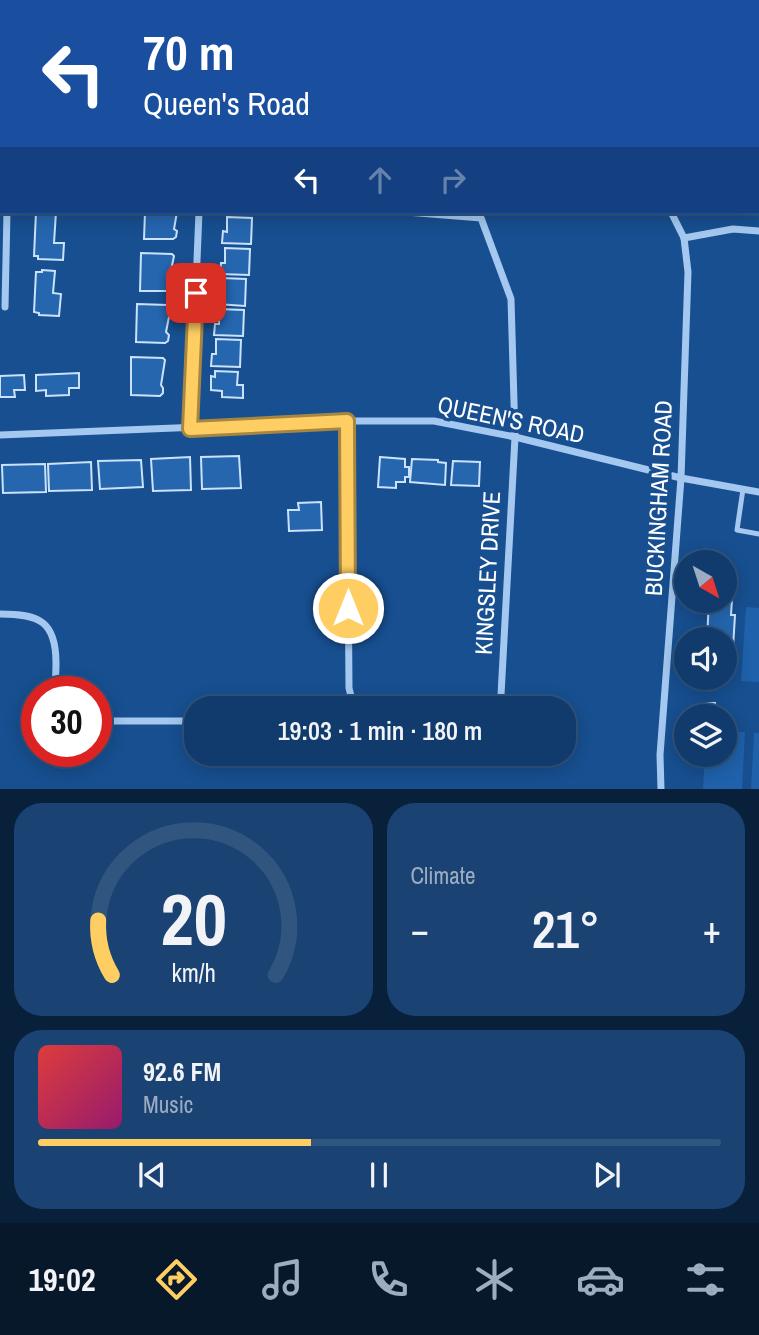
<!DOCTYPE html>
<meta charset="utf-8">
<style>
body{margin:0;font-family:"Archivo Narrow",sans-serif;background:#1a4272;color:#f1f3f6;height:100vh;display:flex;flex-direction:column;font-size:26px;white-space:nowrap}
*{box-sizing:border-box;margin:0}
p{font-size:23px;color:#9cadc2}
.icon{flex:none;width:38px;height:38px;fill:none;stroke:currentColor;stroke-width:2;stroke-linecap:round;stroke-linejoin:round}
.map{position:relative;height:789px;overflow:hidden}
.side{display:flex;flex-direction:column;gap:14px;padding:14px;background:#09203b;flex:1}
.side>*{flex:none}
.top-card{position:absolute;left:0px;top:0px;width:760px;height:214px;box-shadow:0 4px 18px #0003,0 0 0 2px #30557f;background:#1a4fa0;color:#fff;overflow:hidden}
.needle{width:46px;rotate:141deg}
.buttons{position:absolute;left:674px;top:550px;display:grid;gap:14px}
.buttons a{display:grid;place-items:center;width:63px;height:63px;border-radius:50%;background:#113b6c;box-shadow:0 4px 18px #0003,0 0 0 2px #30557f;font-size:35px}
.speed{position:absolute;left:21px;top:676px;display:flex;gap:14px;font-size:35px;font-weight:700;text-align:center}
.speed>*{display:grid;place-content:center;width:91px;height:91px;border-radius:50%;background:#113b6c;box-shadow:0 4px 18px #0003,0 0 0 2px #30557f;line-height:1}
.speed .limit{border:10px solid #d22;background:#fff;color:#111}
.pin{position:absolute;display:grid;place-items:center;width:60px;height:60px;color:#fff;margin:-30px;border-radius:14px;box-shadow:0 4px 10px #0006}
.me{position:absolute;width:77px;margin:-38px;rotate:0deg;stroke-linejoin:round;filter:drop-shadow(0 0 5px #0008)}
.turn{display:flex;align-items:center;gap:24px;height:147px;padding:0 28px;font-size:32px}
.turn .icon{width:91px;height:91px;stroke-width:2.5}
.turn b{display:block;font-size:49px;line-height:60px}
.lanes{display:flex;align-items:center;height:66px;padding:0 28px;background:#0003;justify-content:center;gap:35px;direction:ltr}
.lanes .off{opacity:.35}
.big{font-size:52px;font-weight:600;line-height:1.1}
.side .widget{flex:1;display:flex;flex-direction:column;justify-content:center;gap:10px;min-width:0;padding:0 24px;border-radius:28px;background:#1a4272}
.side .dial{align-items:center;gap:0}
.dial svg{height:182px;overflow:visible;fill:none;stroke:#30557f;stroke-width:7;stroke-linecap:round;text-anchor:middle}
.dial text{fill:#f1f3f6;stroke:none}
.song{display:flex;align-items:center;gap:21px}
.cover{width:84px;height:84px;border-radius:10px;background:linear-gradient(135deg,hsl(0 70% 55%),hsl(320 70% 35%))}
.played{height:7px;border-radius:4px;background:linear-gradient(90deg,#ffce63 40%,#30557f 40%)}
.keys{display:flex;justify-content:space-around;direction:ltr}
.heat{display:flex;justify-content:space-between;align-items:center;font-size:38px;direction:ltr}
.side .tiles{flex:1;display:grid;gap:14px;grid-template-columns:1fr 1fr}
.widget:last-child{grid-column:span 2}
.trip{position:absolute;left:184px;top:696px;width:392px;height:70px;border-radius:28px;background:#113b6c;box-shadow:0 4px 18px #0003,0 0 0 2px #30557f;font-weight:600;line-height:70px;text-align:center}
.menu{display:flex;height:112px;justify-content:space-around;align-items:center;background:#07182b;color:#9cadc2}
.menu .icon{width:49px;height:49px}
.menu .selected{color:#ffce63}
.menu b{font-size:32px;color:#f1f3f6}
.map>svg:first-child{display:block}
</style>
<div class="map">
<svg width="759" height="789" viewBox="0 0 759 789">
<rect width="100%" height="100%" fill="#174f90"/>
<g fill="#1f61aa">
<polygon points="746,607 759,608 759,682 741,681"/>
<polygon points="725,731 745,732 742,789 703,789 705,754 724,754"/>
<polygon points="754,733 759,733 759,789 751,789"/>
</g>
<g fill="#2566af" stroke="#cae2fb" stroke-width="2">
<polygon points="168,0 194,0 196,1 168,2"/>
<polygon points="0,92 2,92 2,122 0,121"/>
<polygon points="36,212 56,212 54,243 64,243 63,260 38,259 38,256 34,256"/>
<polygon points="145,212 177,212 174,229 177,231 176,237 173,239 144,239"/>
<polygon points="227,217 252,218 251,244 222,243 223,231 227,232"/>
<polygon points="225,248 250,249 249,275 220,274 221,263 225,263"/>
<polygon points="141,253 172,254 174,256 169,280 172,283 172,289 169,291 140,291"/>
<polygon points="42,270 55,271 53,293 61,294 59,316 39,315 39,313 34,312 36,272 42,272"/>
<polygon points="222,278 246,279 245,306 217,304 217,293 221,293"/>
<polygon points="137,304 168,305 171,307 166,332 169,335 168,341 165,343 136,342"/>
<polygon points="219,309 244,310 243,336 214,335 215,324 219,324"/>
<polygon points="216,339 241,340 240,367 211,366 212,354 216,354"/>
<polygon points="131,357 163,358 165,360 161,385 163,388 163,393 160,396 131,395"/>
<polygon points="215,371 238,372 237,385 243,385 243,398 222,397 222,391 211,390 211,376 215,377"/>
<polygon points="79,373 79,388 69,388 69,395 46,396 46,390 36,391 36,375"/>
<polygon points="24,375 25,390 14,390 15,397 0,397 0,376"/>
<polygon points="239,456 241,488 202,489 201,457"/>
<polygon points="190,457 191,490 153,491 151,459"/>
<polygon points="380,457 405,459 405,467 409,467 409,477 405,477 405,482 396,482 396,488 378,487"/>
<polygon points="412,459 438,460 438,462 446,463 445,485 410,482"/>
<polygon points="141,460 143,487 100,489 98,461"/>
<polygon points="453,461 480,462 479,486 451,485"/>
<polygon points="91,462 92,490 49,491 48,464"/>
<polygon points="45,464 46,492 3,493 2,465"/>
<polygon points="321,502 322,530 289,531 288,510 299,510 298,503"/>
<polygon points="732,599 731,615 735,615 733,648 728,647 727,662 724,662 724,639 707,639 709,600"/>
<polygon points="706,703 715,703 714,716 705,716"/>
</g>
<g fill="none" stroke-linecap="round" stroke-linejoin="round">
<polyline stroke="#a4c8f0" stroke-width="5" points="743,489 737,530 759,534"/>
<g stroke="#a4c8f0" stroke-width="7">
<polyline points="583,0 583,2"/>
<polyline points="217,2 217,0"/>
<polyline points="0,170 2,173"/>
<polyline points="406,212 481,218 511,299 515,437 501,695 495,709"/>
<polyline points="684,238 733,229 759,231"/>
<polyline points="5,307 7,212"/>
<polyline points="347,421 349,688 354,709"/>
<polyline points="190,429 199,212"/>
<polyline points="0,435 347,421 434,421 515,437 681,478 759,492"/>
<path d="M0,614C39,614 56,621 56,663C56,673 55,682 56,691"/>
<polyline points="96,721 187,721"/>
<polyline points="417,754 419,754"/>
<polyline points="661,789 660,755 681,478 688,272 684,238 671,212"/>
</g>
</g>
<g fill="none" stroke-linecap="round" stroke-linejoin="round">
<g stroke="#a68640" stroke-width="18">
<polyline id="route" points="196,293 190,429 347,421 348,608"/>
</g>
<use href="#route" stroke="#ffce63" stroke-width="12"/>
</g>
<g text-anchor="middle" stroke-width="7" stroke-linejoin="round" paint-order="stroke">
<g font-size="24" fill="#fff" stroke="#174f90">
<text transform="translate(511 420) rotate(12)" y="8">QUEEN'S ROAD</text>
<text transform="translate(659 498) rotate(-87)" y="8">BUCKINGHAM ROAD</text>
<text transform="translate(488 573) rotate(-87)" y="8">KINGSLEY DRIVE</text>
</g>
</g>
</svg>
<div class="buttons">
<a><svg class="needle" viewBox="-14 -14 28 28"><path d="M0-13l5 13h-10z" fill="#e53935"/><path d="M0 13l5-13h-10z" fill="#9cadc2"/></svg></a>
<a><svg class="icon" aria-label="sound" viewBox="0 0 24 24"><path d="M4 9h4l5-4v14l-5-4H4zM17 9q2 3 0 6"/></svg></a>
<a><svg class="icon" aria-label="layers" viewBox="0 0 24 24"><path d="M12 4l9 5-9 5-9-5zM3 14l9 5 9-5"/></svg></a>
</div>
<div class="speed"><div class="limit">30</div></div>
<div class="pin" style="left:196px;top:293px;background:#d93025"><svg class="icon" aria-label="arrive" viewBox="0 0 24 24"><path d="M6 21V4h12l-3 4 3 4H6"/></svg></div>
<svg class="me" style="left:348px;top:608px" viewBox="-20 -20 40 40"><circle r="17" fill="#ffce63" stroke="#fff" stroke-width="3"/><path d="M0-11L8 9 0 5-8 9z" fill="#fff"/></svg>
<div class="trip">19:03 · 1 min · 180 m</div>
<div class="top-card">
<div class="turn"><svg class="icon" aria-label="left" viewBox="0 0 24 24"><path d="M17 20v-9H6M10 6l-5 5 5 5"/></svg><div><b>70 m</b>Queen's Road</div></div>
<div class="lanes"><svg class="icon" aria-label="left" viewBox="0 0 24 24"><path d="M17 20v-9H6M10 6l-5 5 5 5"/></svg><svg class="icon off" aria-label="ahead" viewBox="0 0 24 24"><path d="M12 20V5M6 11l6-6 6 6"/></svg><svg class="icon off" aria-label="right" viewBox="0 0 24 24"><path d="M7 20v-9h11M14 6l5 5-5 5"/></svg></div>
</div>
</div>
<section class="side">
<div class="tiles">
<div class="widget dial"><svg viewBox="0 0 100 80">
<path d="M14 69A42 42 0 1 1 86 69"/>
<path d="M14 69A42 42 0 0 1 8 45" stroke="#ffce63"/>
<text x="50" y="56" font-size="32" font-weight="700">20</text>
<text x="50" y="72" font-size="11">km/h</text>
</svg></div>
<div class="widget"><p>Climate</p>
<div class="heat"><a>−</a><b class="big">21°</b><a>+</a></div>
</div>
<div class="widget">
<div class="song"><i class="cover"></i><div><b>92.6 FM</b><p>Music</p></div></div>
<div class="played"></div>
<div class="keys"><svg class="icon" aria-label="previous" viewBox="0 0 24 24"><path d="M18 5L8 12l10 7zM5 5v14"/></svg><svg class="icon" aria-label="pause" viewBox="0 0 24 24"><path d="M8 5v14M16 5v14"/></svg><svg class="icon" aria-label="next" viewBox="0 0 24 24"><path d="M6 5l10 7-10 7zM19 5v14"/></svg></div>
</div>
</div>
</section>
<nav class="menu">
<b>19:02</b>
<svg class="icon selected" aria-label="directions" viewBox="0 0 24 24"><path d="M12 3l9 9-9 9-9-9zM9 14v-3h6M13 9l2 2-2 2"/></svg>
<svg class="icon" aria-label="music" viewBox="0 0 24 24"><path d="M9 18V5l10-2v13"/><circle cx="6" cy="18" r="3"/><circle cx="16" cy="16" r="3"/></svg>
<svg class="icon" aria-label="phone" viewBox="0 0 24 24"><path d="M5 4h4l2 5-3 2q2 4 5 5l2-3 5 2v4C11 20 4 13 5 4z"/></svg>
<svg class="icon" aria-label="climate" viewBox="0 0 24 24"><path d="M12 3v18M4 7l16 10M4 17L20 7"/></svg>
<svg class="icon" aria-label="car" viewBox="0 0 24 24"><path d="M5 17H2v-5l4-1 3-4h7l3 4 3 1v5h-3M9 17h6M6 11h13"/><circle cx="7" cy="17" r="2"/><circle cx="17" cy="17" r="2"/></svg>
<svg class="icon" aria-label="filters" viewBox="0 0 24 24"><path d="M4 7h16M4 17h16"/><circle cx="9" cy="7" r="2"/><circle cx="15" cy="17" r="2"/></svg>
</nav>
